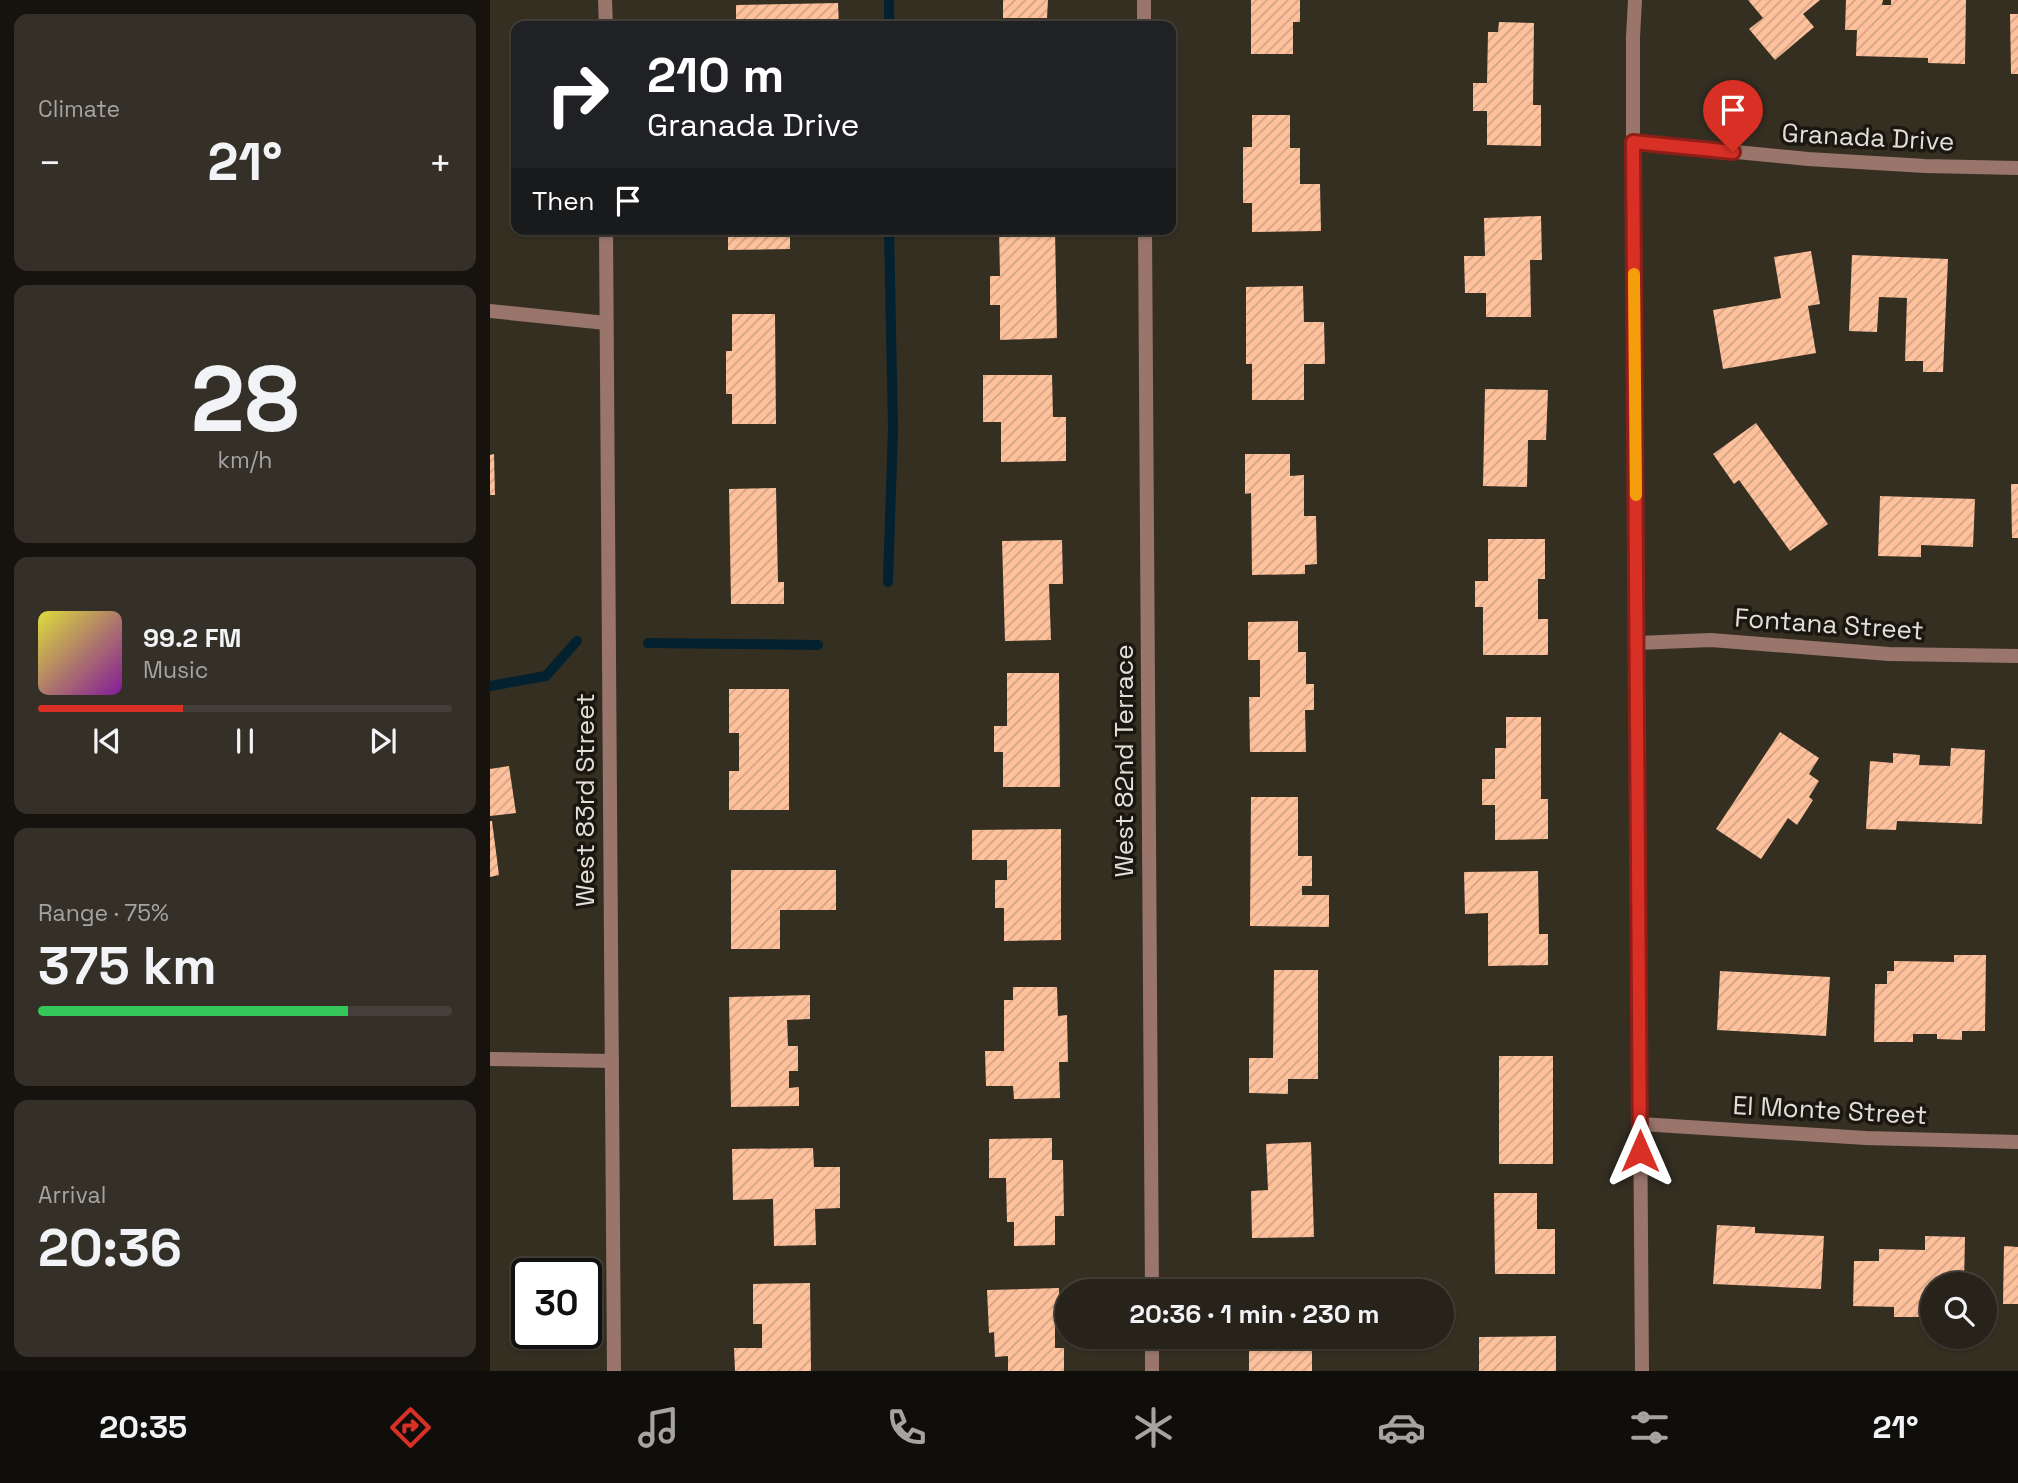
<!DOCTYPE html>
<meta charset="utf-8">
<style>
body{margin:0;font-family:"Space Grotesk",sans-serif;background:#342f27;color:#f1f3f6;height:100vh;display:flex;flex-direction:column;font-size:26px;white-space:nowrap}
*{box-sizing:border-box;margin:0}
p{font-size:23px;color:#a5a4a2}
.icon{flex:none;width:38px;height:38px;fill:none;stroke:currentColor;stroke-width:2;stroke-linecap:round;stroke-linejoin:round}
.map{position:relative;flex:1;overflow:hidden}
.side{display:flex;flex-direction:column;gap:14px;padding:14px;background:#16130e;width:490px}
.side>*{flex:none}
.banner{position:absolute;left:21px;top:21px;width:665px;height:214px;border-radius:14px;box-shadow:0 2px 5px #0004,0 0 0 2px #444039;background:#202124;color:#fff;overflow:hidden}
.controls{position:absolute;left:1430px;top:1272px;display:grid;gap:14px}
.controls a{display:grid;place-items:center;width:77px;height:77px;border-radius:50%;background:#28231a;box-shadow:0 2px 5px #0004,0 0 0 2px #444039;font-size:35px}
.speed{position:absolute;left:21px;top:1258px;display:flex;gap:14px;font-size:35px;font-weight:700;text-align:center}
.speed>*{display:grid;place-content:center;width:91px;height:91px;border-radius:50%;background:#28231a;box-shadow:0 2px 5px #0004,0 0 0 2px #444039;line-height:1}
.speed .limit{border:4px solid #111;border-radius:10px;background:#fff;color:#111}
.pin{position:absolute;display:grid;place-items:center;width:60px;height:60px;color:#fff;margin:-72px -30px;border-radius:50% 50% 50% 0;rotate:-45deg;box-shadow:0 0 7px #0007}
.pin .icon{rotate:45deg}
.me{position:absolute;width:77px;margin:-38px;rotate:0deg;stroke-linejoin:round;filter:drop-shadow(0 0 5px #0008)}
.turn{display:flex;align-items:center;gap:24px;height:147px;padding:0 21px;font-size:32px}
.turn .icon{width:91px;height:91px;stroke-width:2.5}
.turn b{display:block;font-size:49px;line-height:60px}
.then{display:flex;align-items:center;height:66px;padding:0 21px;background:#0003;gap:14px;font-size:26px}
.big{font-size:52px;font-weight:700;line-height:1.1}
.side .widget{flex:1;display:flex;flex-direction:column;justify-content:center;gap:10px;min-width:0;padding:0 24px;border-radius:14px;background:#342f27}
.side .dial{align-items:center;gap:0}
.dial b{font-size:91px;line-height:1}
.song{display:flex;align-items:center;gap:21px}
.cover{width:84px;height:84px;border-radius:10px;background:linear-gradient(135deg,hsl(60 70% 55%),hsl(290 70% 35%))}
.played{height:7px;border-radius:4px;background:linear-gradient(90deg,#d93025 35%,#444039 35%)}
.keys{display:flex;justify-content:space-around;direction:ltr}
.heat{display:flex;justify-content:space-between;align-items:center;font-size:38px;direction:ltr}
.charge{height:10px;border-radius:5px;background:linear-gradient(90deg,#34c759 75%,#444039 0)}
.trip{position:absolute;left:565px;top:1279px;width:399px;height:70px;border-radius:35px;background:#28231a;box-shadow:0 2px 5px #0004,0 0 0 2px #444039;font-weight:700;line-height:70px;text-align:center}
.tab-bar{display:flex;height:112px;justify-content:space-around;align-items:center;background:#100e0a;color:#a5a4a2}
.tab-bar .icon{width:49px;height:49px}
.tab-bar .selected{color:#d93025}
.tab-bar b{font-size:32px;color:#f1f3f6}
main{display:flex;flex:1;min-height:0}
.map>svg:first-child{display:block}
</style>
<main>
<section class="side">
<div class="widget"><p>Climate</p>
<div class="heat"><a>−</a><b class="big">21°</b><a>+</a></div>
</div>
<div class="widget dial"><b>28</b><p>km/h</p></div>
<div class="widget">
<div class="song"><i class="cover"></i><div><b>99.2 FM</b><p>Music</p></div></div>
<div class="played"></div>
<div class="keys"><svg class="icon" aria-label="previous" viewBox="0 0 24 24"><path d="M18 5L8 12l10 7zM5 5v14"/></svg><svg class="icon" aria-label="pause" viewBox="0 0 24 24"><path d="M8 5v14M16 5v14"/></svg><svg class="icon" aria-label="next" viewBox="0 0 24 24"><path d="M6 5l10 7-10 7zM19 5v14"/></svg></div>
</div>
<div class="widget"><p>Range · 75%</p><b class="big">375 km</b><div class="charge"></div></div>
<div class="widget"><p>Arrival</p><b class="big">20:36</b></div>
</section>
<div class="map">
<svg width="1528" height="1371" viewBox="0 0 1528 1371">
<defs>
<pattern id="building-hatch" width="6" height="6" patternUnits="userSpaceOnUse" patternTransform="scale(1.75)"><rect width="6" height="6" fill="#fec19c"/><path d="M-1 1l2-2M0 6l6-6M5 7l2-2" fill="none" stroke="#d0a285"/></pattern>
</defs>
<rect width="100%" height="100%" fill="#352f22"/>
<g fill="none" stroke-linecap="round" stroke-linejoin="round">
<g stroke="#03212e" stroke-width="10">
<polyline points="399,0 399,26"/>
<polyline points="398,582 403,429 399,229"/>
<polyline points="158,643 328,645"/>
<polyline points="0,686 56,676 87,641"/>
</g>
</g>
<g fill="url(#building-hatch)">
<polygon points="513,0 558,0 557,18 513,18"/>
<polygon points="761,0 810,0 810,22 803,22 803,54 761,54"/>
<polygon points="1258,0 1330,0 1313,14 1324,27 1285,60 1259,29 1273,18"/>
<polygon points="1356,0 1393,0 1392,5 1401,5 1401,0 1476,0 1475,64 1438,63 1438,58 1366,56 1367,30 1355,30"/>
<polygon points="348,3 349,26 246,26 246,5"/>
<polygon points="1520,14 1528,14 1528,74 1521,74"/>
<polygon points="1009,22 1044,23 1043,105 1051,105 1051,146 997,145 997,111 983,111 983,83 997,83 998,32 1008,32"/>
<polygon points="762,115 800,115 800,148 810,148 810,184 830,184 831,231 762,232 762,203 753,203 753,147 762,147"/>
<polygon points="1051,216 1052,260 1040,260 1041,317 996,317 996,293 975,293 974,256 995,256 994,218"/>
<polygon points="238,229 300,229 300,249 238,250"/>
<polygon points="509,229 565,229 567,338 510,340 510,305 500,305 500,276 510,276"/>
<polygon points="1321,251 1330,304 1318,306 1326,353 1233,369 1223,310 1291,298 1284,257"/>
<polygon points="1362,255 1458,259 1453,372 1433,372 1433,361 1415,361 1417,298 1389,297 1387,332 1359,331"/>
<polygon points="813,286 814,322 834,322 835,364 814,364 814,400 762,400 762,364 756,364 756,287"/>
<polygon points="242,314 285,314 286,424 242,424 242,394 236,394 236,351 242,351"/>
<polygon points="493,375 562,375 563,417 576,417 576,461 511,462 511,422 493,422"/>
<polygon points="995,389 1058,390 1056,440 1038,440 1037,487 993,486"/>
<polygon points="1266,423 1338,524 1300,551 1249,480 1244,484 1223,454"/>
<polygon points="4,454 5,495 0,495 0,455"/>
<polygon points="755,454 800,454 800,476 814,475 814,516 826,516 827,564 815,565 815,574 762,575 761,493 755,494"/>
<polygon points="1521,484 1528,484 1528,538 1522,538"/>
<polygon points="286,488 288,582 294,582 294,604 241,604 239,489"/>
<polygon points="1390,496 1485,499 1483,547 1431,545 1431,557 1388,556"/>
<polygon points="998,539 1055,539 1055,579 1048,579 1048,619 1058,619 1058,655 993,655 993,607 985,607 985,581 998,581"/>
<polygon points="572,540 573,584 559,584 561,640 515,641 512,541"/>
<polygon points="808,621 808,652 816,652 816,684 824,684 824,710 815,710 816,752 760,752 759,697 770,697 770,660 758,660 758,622"/>
<polygon points="517,673 569,673 570,787 513,787 513,752 504,752 504,726 517,726"/>
<polygon points="239,689 299,689 299,810 239,810 239,771 249,771 249,733 239,733"/>
<polygon points="1016,717 1051,717 1051,799 1058,799 1058,839 1005,840 1005,805 992,805 992,779 1005,779 1005,748 1016,748"/>
<polygon points="1290,732 1329,758 1319,774 1329,781 1319,797 1323,800 1307,825 1298,818 1271,859 1226,829"/>
<polygon points="1461,748 1495,750 1492,824 1407,821 1406,830 1376,829 1380,761 1403,763 1403,753 1430,755 1429,765 1460,766"/>
<polygon points="19,766 26,813 0,816 0,769"/>
<polygon points="761,797 808,797 808,856 822,856 822,886 812,886 812,895 839,895 839,927 760,926"/>
<polygon points="0,821 2,821 9,875 0,877"/>
<polygon points="571,829 571,940 514,941 514,908 505,908 505,880 517,880 517,860 482,860 482,830"/>
<polygon points="241,870 346,870 346,910 290,910 290,949 241,949"/>
<polygon points="1048,871 1049,934 1058,934 1058,965 998,966 998,913 975,914 974,872"/>
<polygon points="1464,955 1496,955 1495,1031 1472,1031 1472,1040 1447,1039 1447,1034 1423,1034 1423,1042 1384,1042 1385,984 1397,984 1397,971 1404,971 1404,961 1464,962"/>
<polygon points="784,970 828,970 828,1079 798,1079 798,1094 759,1093 759,1058 783,1058"/>
<polygon points="1230,971 1340,977 1336,1036 1227,1030"/>
<polygon points="523,987 567,987 568,1016 577,1015 578,1062 569,1062 570,1098 524,1099 523,1086 496,1086 495,1051 514,1051 514,1000 523,1000"/>
<polygon points="320,995 320,1019 297,1020 298,1046 308,1046 308,1071 299,1071 299,1088 309,1087 309,1106 241,1107 239,997"/>
<rect x="1009" y="1056" width="54" height="108"/>
<polygon points="562,1138 562,1160 573,1160 574,1216 565,1216 565,1245 524,1246 524,1222 517,1222 516,1178 499,1178 499,1139"/>
<polygon points="821,1142 824,1237 762,1238 761,1191 778,1190 776,1144"/>
<polygon points="323,1148 324,1167 350,1167 350,1208 325,1209 326,1245 284,1246 283,1199 243,1200 242,1149"/>
<polygon points="1004,1193 1047,1193 1047,1229 1065,1229 1065,1274 1005,1274"/>
<polygon points="1227,1225 1265,1227 1265,1233 1334,1236 1331,1289 1223,1284"/>
<polygon points="1435,1236 1475,1237 1474,1284 1442,1284 1442,1308 1433,1308 1433,1317 1404,1317 1404,1307 1363,1306 1364,1261 1389,1261 1389,1249 1435,1250"/>
<polygon points="1514,1246 1528,1247 1528,1304 1513,1304"/>
<polygon points="320,1283 321,1371 245,1371 244,1348 272,1348 272,1324 263,1324 263,1284"/>
<rect x="776" y="1284" width="45" height="8"/>
<polygon points="569,1288 570,1326 565,1327 565,1348 574,1348 574,1371 518,1371 518,1356 505,1357 504,1332 499,1333 497,1290"/>
<polygon points="1066,1336 1066,1371 989,1371 989,1337"/>
<polygon points="776,1337 822,1337 822,1371 759,1371 759,1340 776,1340"/>
</g>
<g fill="none" stroke-linecap="round" stroke-linejoin="round">
<g stroke="#99756c" stroke-width="14">
<polyline points="654,0 654,26"/>
<polyline points="1145,0 1143,37 1143,142 1152,1371"/>
<polyline points="1143,142 1318,159 1435,166 1528,168"/>
<polyline points="655,229 662,1292"/>
<polyline points="0,311 116,323"/>
<polyline points="1147,643 1221,640 1399,654 1528,656"/>
<polyline points="0,1059 122,1061"/>
<polyline points="1150,1124 1376,1138 1528,1142"/>
<polyline points="662,1337 662,1371"/>
</g>
<g stroke="#99756c" stroke-width="14">
<polyline points="115,0 116,26"/>
<polyline points="116,229 124,1371"/>
</g>
</g>
<g fill="none" stroke-linecap="round" stroke-linejoin="round">
<g stroke="#8d1f18" stroke-width="18">
<polyline id="route" points="1150,1151 1143,142 1243,152"/>
</g>
<use href="#route" stroke="#d93025" stroke-width="12"/>
<polyline stroke="#f59e0b" stroke-width="12" points="1144,274 1146,495"/>
</g>
<g text-anchor="middle" stroke-width="7" stroke-linejoin="round" paint-order="stroke">
<g font-size="26" fill="#e3dfd7" stroke="#1a1711">
<text transform="translate(1378 137) rotate(3)" y="9">Granada Drive</text>
<text transform="translate(1339 624) rotate(4)" y="9">Fontana Street</text>
<text transform="translate(634 761) rotate(-90)" y="9">West 82nd Terrace</text>
<text transform="translate(95 800) rotate(-90)" y="9">West 83rd Street</text>
<text transform="translate(1340 1110) rotate(3)" y="9">El Monte Street</text>
</g>
</g>
</svg>
<div class="controls">
<a><svg class="icon" aria-label="search" viewBox="0 0 24 24"><circle cx="10" cy="10" r="6"/><path d="M15 15l6 6"/></svg></a>
</div>
<div class="speed"><div class="limit">30</div></div>
<div class="pin" style="left:1243px;top:152px;background:#d93025"><svg class="icon" aria-label="arrive" viewBox="0 0 24 24"><path d="M6 21V4h12l-3 4 3 4H6"/></svg></div>
<svg class="me" style="left:1150px;top:1151px" viewBox="-20 -20 40 40"><path d="M0-17L14 15 0 8-14 15z" fill="#d93025" stroke="#fff" stroke-width="4"/></svg>
<div class="trip">20:36 · 1 min · 230 m</div>
<div class="banner">
<div class="turn"><svg class="icon" aria-label="right" viewBox="0 0 24 24"><path d="M7 20v-9h11M14 6l5 5-5 5"/></svg><div><b>210 m</b>Granada Drive</div></div>
<div class="then">Then<svg class="icon" aria-label="arrive" viewBox="0 0 24 24"><path d="M6 21V4h12l-3 4 3 4H6"/></svg></div>
</div>
</div>
</main>
<nav class="tab-bar">
<b>20:35</b>
<svg class="icon selected" aria-label="directions" viewBox="0 0 24 24"><path d="M12 3l9 9-9 9-9-9zM9 14v-3h6M13 9l2 2-2 2"/></svg>
<svg class="icon" aria-label="music" viewBox="0 0 24 24"><path d="M9 18V5l10-2v13"/><circle cx="6" cy="18" r="3"/><circle cx="16" cy="16" r="3"/></svg>
<svg class="icon" aria-label="phone" viewBox="0 0 24 24"><path d="M5 4h4l2 5-3 2q2 4 5 5l2-3 5 2v4C11 20 4 13 5 4z"/></svg>
<svg class="icon" aria-label="climate" viewBox="0 0 24 24"><path d="M12 3v18M4 7l16 10M4 17L20 7"/></svg>
<svg class="icon" aria-label="car" viewBox="0 0 24 24"><path d="M5 17H2v-5l4-1 3-4h7l3 4 3 1v5h-3M9 17h6M6 11h13"/><circle cx="7" cy="17" r="2"/><circle cx="17" cy="17" r="2"/></svg>
<svg class="icon" aria-label="filters" viewBox="0 0 24 24"><path d="M4 7h16M4 17h16"/><circle cx="9" cy="7" r="2"/><circle cx="15" cy="17" r="2"/></svg>
<b>21°</b>
</nav>
